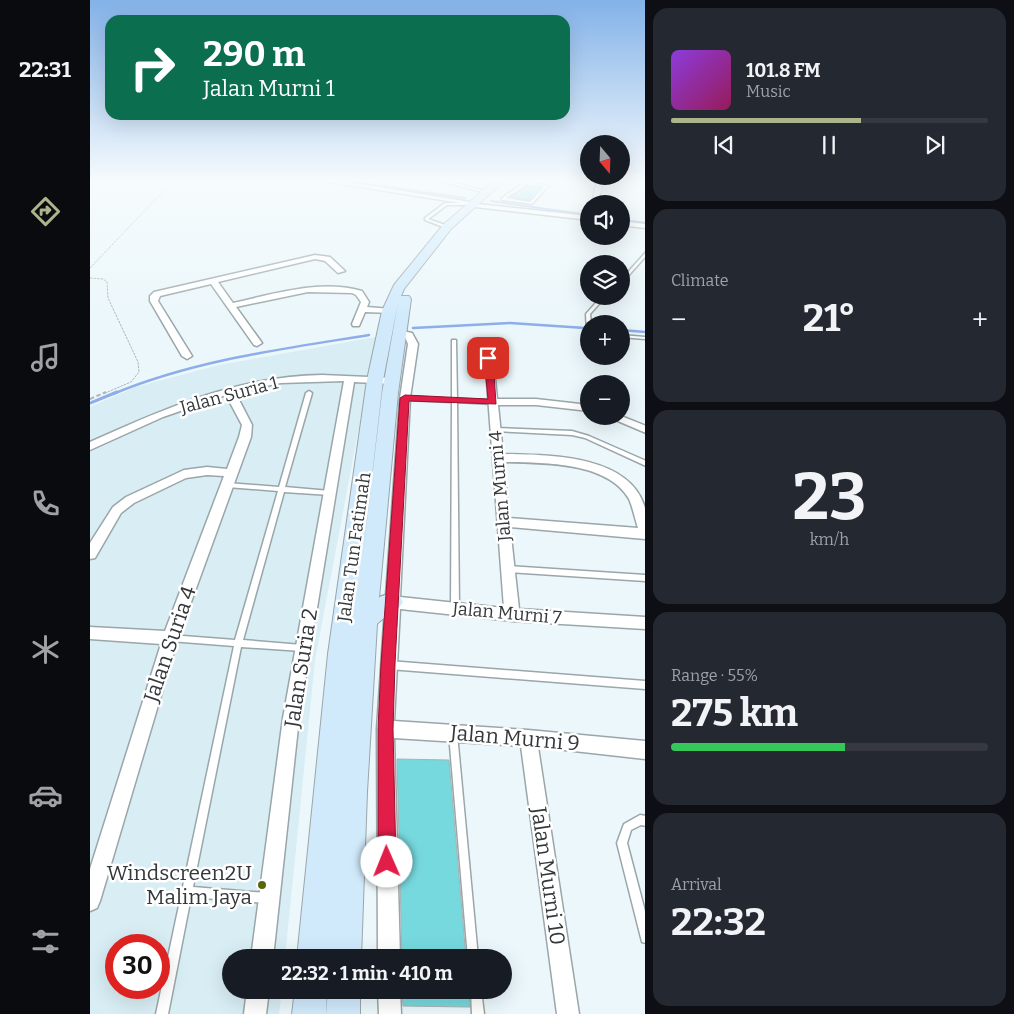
<!DOCTYPE html>
<meta charset="utf-8">
<style>
body{margin:0;font-family:Bitter,serif;background:#242831;color:#f1f3f6;height:100vh;display:flex;flex-direction:column;font-size:19px;white-space:nowrap}
*{box-sizing:border-box;margin:0}
p{font-size:16px;color:#9ea1a6}
.icon{flex:none;width:28px;height:28px;fill:none;stroke:currentColor;stroke-width:2;stroke-linecap:round;stroke-linejoin:round}
.map{position:relative;flex:1;overflow:hidden}
.sheet{display:flex;flex-direction:column;gap:8px;padding:8px;background:#0d0f14;width:369px}
.sheet>*{flex:none}
.hud{position:absolute;left:15px;top:15px;width:465px;height:105px;border-radius:15px;box-shadow:0 5px 20px #0002;background:#0b6e4f;color:#fff;overflow:hidden}
.needle{width:32px;rotate:161deg}
.controls{position:absolute;left:490px;top:135px;display:grid;gap:10px}
.controls a{display:grid;place-items:center;width:50px;height:50px;border-radius:50%;background:#171b24;box-shadow:0 5px 20px #0002;font-size:25px}
.speed{position:absolute;left:15px;top:934px;display:flex;gap:10px;font-size:25px;font-weight:700;text-align:center}
.speed>*{display:grid;place-content:center;width:65px;height:65px;border-radius:50%;background:#171b24;box-shadow:0 5px 20px #0002;line-height:1}
.speed .limit{border:8px solid #d22;background:#fff;color:#111}
.pin{position:absolute;display:grid;place-items:center;width:42px;height:42px;color:#fff;margin:-21px;border-radius:10px;box-shadow:0 2px 8px #0006}
.me{position:absolute;width:55px;margin:-28px;rotate:359deg;stroke-linejoin:round;filter:drop-shadow(0 0 4px #0008)}
.turn{display:flex;align-items:center;gap:18px;height:105px;padding:0 15px;font-size:22px}
.turn .icon{width:65px;height:65px;stroke-width:2.5}
.turn b{display:block;font-size:35px;line-height:42px}
.big{font-size:38px;font-weight:700;line-height:1.1}
.sheet .widget{flex:1;display:flex;flex-direction:column;justify-content:center;gap:8px;min-width:0;padding:0 18px;border-radius:15px;background:#242831}
.sheet .dial{align-items:center;gap:0}
.dial b{font-size:65px;line-height:1}
.song{display:flex;align-items:center;gap:15px}
.cover{width:60px;height:60px;border-radius:8px;background:linear-gradient(135deg,hsl(270 70% 55%),hsl(330 70% 35%))}
.played{height:5px;border-radius:2px;background:linear-gradient(90deg,#adb48b 60%,#363941 60%)}
.keys{display:flex;justify-content:space-around;direction:ltr}
.heat{display:flex;justify-content:space-between;align-items:center;font-size:28px;direction:ltr}
.charge{height:8px;border-radius:4px;background:linear-gradient(90deg,#34c759 55%,#363941 0)}
.trip{position:absolute;left:132px;top:949px;width:290px;height:50px;border-radius:25px;background:#171b24;box-shadow:0 5px 20px #0002;font-weight:700;line-height:50px;text-align:center}
main{display:flex;flex:1;min-height:0}
.tabs{display:flex;flex-direction:column;width:90px;justify-content:space-around;align-items:center;background:#090b0e;color:#9ea1a6}
.tabs .icon{width:35px;height:35px}
.tabs .selected{color:#adb48b}
.tabs b{font-size:22px;color:#f1f3f6}
.map>svg:first-child{display:block}
</style>
<main>
<nav class="tabs">
<b>22:31</b>
<svg class="icon selected" aria-label="directions" viewBox="0 0 24 24"><path d="M12 3l9 9-9 9-9-9zM9 14v-3h6M13 9l2 2-2 2"/></svg>
<svg class="icon" aria-label="music" viewBox="0 0 24 24"><path d="M9 18V5l10-2v13"/><circle cx="6" cy="18" r="3"/><circle cx="16" cy="16" r="3"/></svg>
<svg class="icon" aria-label="phone" viewBox="0 0 24 24"><path d="M5 4h4l2 5-3 2q2 4 5 5l2-3 5 2v4C11 20 4 13 5 4z"/></svg>
<svg class="icon" aria-label="climate" viewBox="0 0 24 24"><path d="M12 3v18M4 7l16 10M4 17L20 7"/></svg>
<svg class="icon" aria-label="car" viewBox="0 0 24 24"><path d="M5 17H2v-5l4-1 3-4h7l3 4 3 1v5h-3M9 17h6M6 11h13"/><circle cx="7" cy="17" r="2"/><circle cx="17" cy="17" r="2"/></svg>
<svg class="icon" aria-label="filters" viewBox="0 0 24 24"><path d="M4 7h16M4 17h16"/><circle cx="9" cy="7" r="2"/><circle cx="15" cy="17" r="2"/></svg>
</nav>
<div class="map">
<svg width="556" height="1014" viewBox="0 0 556 1014">
<rect width="100%" height="100%" fill="#ebf7fb"/>
<path fill="#d8edf4" fill-rule="evenodd" d="M286,337L225,660L195,957L141,958V990H192L189,1014H0V407L46,387L129,365ZM26,945H69V988H26Z"/>
<g fill="none" stroke-linecap="round" stroke-linejoin="round">
<g stroke="#8daee9" stroke-width="2">
<polyline points="250,180 375,198"/>
<polyline points="401,201 499,215"/>
<polyline points="531,220 556,223"/>
</g>
<g stroke="#8daee9" stroke-width="2.5">
<polyline points="323,328 420,323 495,328"/>
<polyline points="531,330 556,332"/>
<path d="M23,394C105,360 192,349 279,335"/>
</g>
<polyline stroke="#8daee9" stroke-width="3" points="0,403 27,392"/>
</g>
<g fill="#76d9de" stroke="#a7b3b3">
<polygon points="437,186 450,188 439,200 421,197"/>
<polygon points="307,759 359,760 376,958 312,958"/>
<polygon points="312,990 379,990 380,1007 313,1006"/>
</g>
<g fill="none" stroke-linecap="round" stroke-linejoin="round">
<g stroke="#9aa6a9" stroke-width="3">
<g id="lane">
<polygon points="347,180 354,180 398,192 396,193"/>
<path d="M424,180H430L458,186L442,204L412,200V198L434,183ZM437,184L454,187L440,202L416,198Z"/>
<polygon points="355,203 382,203 384,204 382,205 357,205 338,219 358,226 358,228 356,228 335,220 335,218"/>
<polygon points="556,252 556,256 531,284 531,280"/>
<polygon points="512,296 516,296 500,314 501,324 499,324 499,333 497,333 496,314"/>
<polygon points="531,335 556,337 556,339 531,337"/>
<polygon points="362,340 366,340 366,341 367,399 402,400 405,402 402,404 367,402 369,609 368,611 365,612 362,611 361,609 362,402 315,400 312,398 315,396 362,399"/>
<polygon points="219,391 222,393 195,487 240,491 243,493 240,495 194,492 153,640 212,645 215,646 216,648 215,650 212,651 151,647 103,887 176,893 180,894 181,898 180,902 176,903 101,897 78,1014 66,1014 144,646 80,641 77,640 76,638 77,636 80,635 145,640 188,491 137,487 134,485 137,483 189,487 216,393"/>
<polygon points="405,428 482,431 499,436 556,461 556,466 495,438 482,435 403,431 402,430"/>
<polygon points="417,566 556,575 556,581 417,572 415,571 414,569 415,567"/>
<polygon points="299,661 556,681 556,689 299,669 296,667 295,665 296,663"/>
<polygon points="363,730 366,731 367,734 388,958 378,958 359,734 360,731"/>
<polygon points="550,815 556,816 556,826 551,825 541,830 537,843 556,915 556,943 552,942 551,938 527,843 534,824"/>
<polygon points="381,990 391,990 394,1014 382,1014"/>
</g>
</g>
<g stroke="#9aa6a9" stroke-width="3">
<g id="street">
<polygon points="227,180 245,180 386,203 383,205"/>
<polygon points="507,180 513,180 508,204 502,204"/>
<polygon points="387,204 499,216 499,220 385,207 385,205"/>
<polygon points="531,221 556,224 556,228 531,225"/>
<path d="M225,255L240,257L255,271L248,273L235,261L225,259L128,282L143,303C184,294 230,279 272,291L279,302L277,307L301,309V313L275,312L269,326H263L262,324L271,302L266,295L262,293L218,292L146,307L172,343L167,346L164,345L121,284L70,296L68,301L102,356L97,359L92,356L60,301V296L64,292Z"/>
<path d="M308,330L322,333L328,344L320,398L310,597L414,608L395,356L398,355L403,358L407,399H446L499,405V411L446,405H408L413,454C457,455 540,454 555,508C556,517 556,529 556,539L420,527L429,609L556,617V629L422,621L310,609L304,721L438,730L556,741V759L448,747L489,1014H467L431,746L304,738L310,958H288L287,729L295,607L290,605L288,601L290,597L296,595L310,398L318,344L315,337L305,335V331ZM414,462C451,463 517,461 539,499C543,508 545,519 548,528L419,518Z"/>
<path d="M232,375L302,378L307,381L302,384L264,382L209,718L183,958H161L193,718L254,381L191,383L145,392L162,425L161,437L88,638L10,901L7,908L0,911V869L71,644L0,639V627L75,631L134,476L117,475L96,478L44,503L31,513L5,558L0,559V543L23,507L36,497L94,470L117,467L137,469L149,437L152,425L136,395L73,417L0,450V442C75,408 149,376 232,375Z"/>
<polygon points="516,416 531,416 556,426 556,433"/>
<polygon points="157,990 179,990 176,1014 154,1014"/>
<polygon points="288,990 310,990 311,1014 289,1014"/>
</g>
</g>
<g stroke="#9aa6a9" stroke-width="2">
<g id="secondary">
<path d="M405,180H415L361,229L314,289L311,296H319L321,299L308,393L289,598L302,593L310,596L313,602C308,612 295,615 287,624L277,792L271,958H207L238,654L277,380L292,311L304,285L353,225ZM308,303L292,393L272,563L293,380Z"/>
<polygon points="205,990 237,990 236,1014 202,1014"/>
<polygon points="238,990 270,990 270,1014 236,1014"/>
</g>
</g>
<g stroke="#acb5b9" stroke-width="1" stroke-dasharray="2.5 1" stroke-linecap="butt">
<polyline points="0,189 11,180"/>
<polyline points="0,268 84,180"/>
<polyline points="0,278 13,279 17,282 18,298 48,362 49,372 41,382 13,394"/>
</g>
<polyline stroke="#acb5b9" stroke-width="2" stroke-dasharray="4.5 2.5" stroke-linecap="butt" points="0,399 16,392"/>
<use href="#lane" fill="#fff" fill-rule="evenodd"/>
<use href="#street" fill="#fff" fill-rule="evenodd"/>
<use href="#secondary" fill="#d0eafc" fill-rule="evenodd"/>
</g>
<linearGradient id="sky" x2="0" y2="1"><stop stop-color="#83b2e8"/><stop offset="0.56" stop-color="#f6fbfd"/><stop offset="1" stop-color="#f6fbfd" stop-opacity="0"/></linearGradient>
<rect width="556" height="322" fill="url(#sky)"/>
<polygon fill="#e11d48" stroke="#92132f" points="398,355 403,358 406,404 319,401 305,664 303,729 306,862 304,869 297,871 291,869 288,862 288,729 291,664 310,398 315,395 398,399 394,358"/>
<circle fill="#5a6608" stroke="#fff" stroke-width="2" cx="172" cy="885" r="5"/>
<g text-anchor="middle" stroke-width="5" stroke-linejoin="round" paint-order="stroke">
<g font-size="18" fill="#34383a" stroke="#fff">
<text transform="translate(139 395) rotate(-15)" y="6">Jalan Suria 1</text>
<text transform="translate(410 486) rotate(-95)" y="6">Jalan Murni 4</text>
<text transform="translate(264 547) rotate(-82)" y="6">Jalan Tun Fatimah</text>
<text transform="translate(417 613) rotate(5)" y="6">Jalan Murni 7</text>
</g>
<g font-size="21" fill="#34383a" stroke="#fff">
<text transform="translate(80 644) rotate(-71)" y="7">Jalan Suria 4</text>
<text transform="translate(211 668) rotate(-81)" y="7">Jalan Suria 2</text>
<text transform="translate(425 738) rotate(5)" y="7">Jalan Murni 9</text>
<text transform="translate(458 876) rotate(82)" y="7">Jalan Murni 10</text>
</g>
<g font-size="21" fill="#34383a" stroke="#fff" text-anchor="end">
<text x="162" y="880">Windscreen2U<tspan x="162" dy="24">Malim Jaya</tspan></text>
</g>
</g>
</svg>
<div class="controls">
<a><svg class="needle" viewBox="-14 -14 28 28"><path d="M0-13l5 13h-10z" fill="#e53935"/><path d="M0 13l5-13h-10z" fill="#9ea1a6"/></svg></a>
<a><svg class="icon" aria-label="sound" viewBox="0 0 24 24"><path d="M4 9h4l5-4v14l-5-4H4zM17 9q2 3 0 6"/></svg></a>
<a><svg class="icon" aria-label="layers" viewBox="0 0 24 24"><path d="M12 4l9 5-9 5-9-5zM3 14l9 5 9-5"/></svg></a>
<a>+</a>
<a>−</a>
</div>
<div class="speed"><div class="limit">30</div></div>
<div class="pin" style="left:398px;top:358px;background:#d93025"><svg class="icon" aria-label="arrive" viewBox="0 0 24 24"><path d="M6 21V4h12l-3 4 3 4H6"/></svg></div>
<svg class="me" style="left:297px;top:862px" viewBox="-20 -20 40 40"><circle r="19" fill="#fff"/><path d="M0-13L10 11 0 6-10 11z" fill="#e11d48"/></svg>
<div class="trip">22:32 · 1 min · 410 m</div>
<div class="hud">
<div class="turn"><svg class="icon" aria-label="right" viewBox="0 0 24 24"><path d="M7 20v-9h11M14 6l5 5-5 5"/></svg><div><b>290 m</b>Jalan Murni 1</div></div>
</div>
</div>
<section class="sheet">
<div class="widget">
<div class="song"><i class="cover"></i><div><b>101.8 FM</b><p>Music</p></div></div>
<div class="played"></div>
<div class="keys"><svg class="icon" aria-label="previous" viewBox="0 0 24 24"><path d="M18 5L8 12l10 7zM5 5v14"/></svg><svg class="icon" aria-label="pause" viewBox="0 0 24 24"><path d="M8 5v14M16 5v14"/></svg><svg class="icon" aria-label="next" viewBox="0 0 24 24"><path d="M6 5l10 7-10 7zM19 5v14"/></svg></div>
</div>
<div class="widget"><p>Climate</p>
<div class="heat"><a>−</a><b class="big">21°</b><a>+</a></div>
</div>
<div class="widget dial"><b>23</b><p>km/h</p></div>
<div class="widget"><p>Range · 55%</p><b class="big">275 km</b><div class="charge"></div></div>
<div class="widget"><p>Arrival</p><b class="big">22:32</b></div>
</section>
</main>
